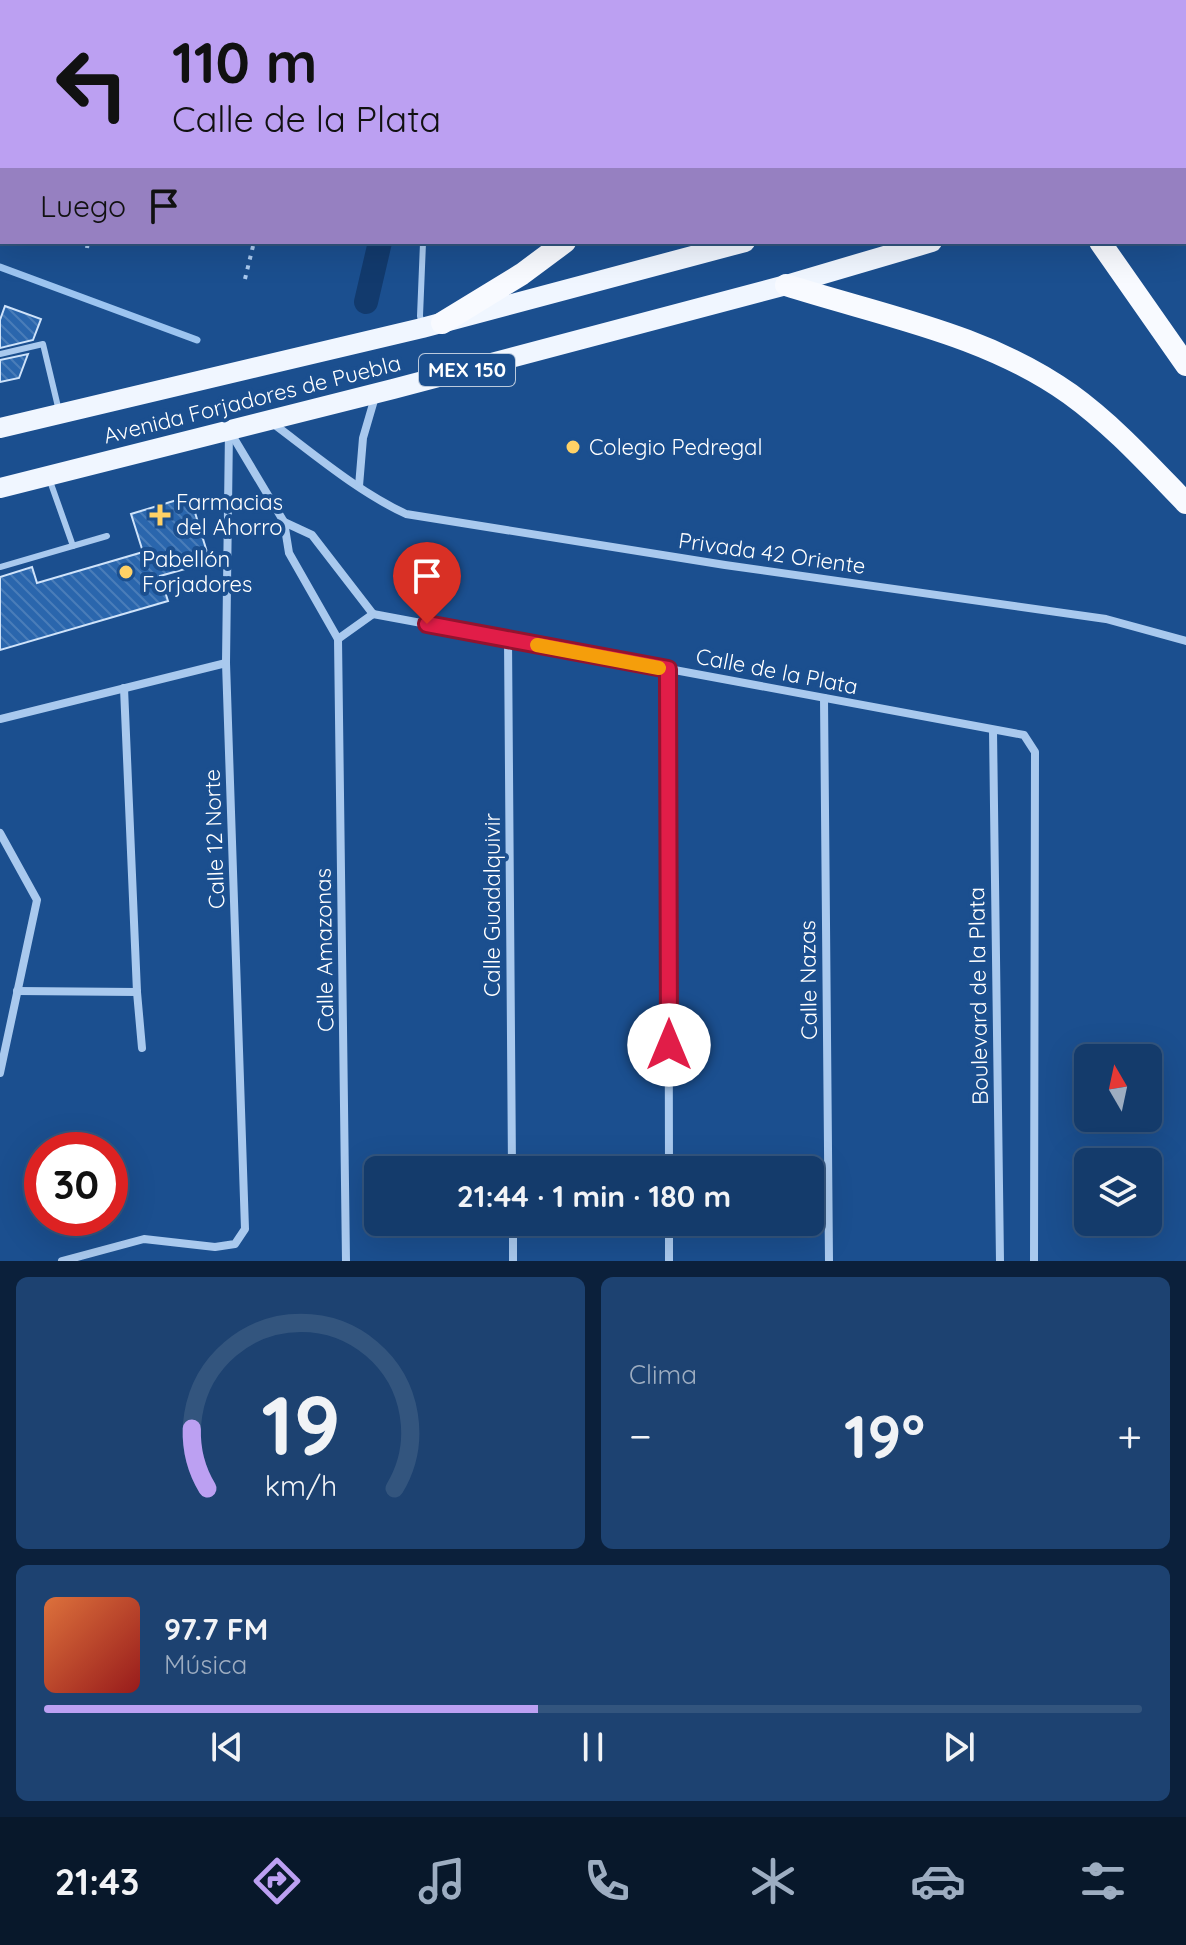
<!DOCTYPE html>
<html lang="es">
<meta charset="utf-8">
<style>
body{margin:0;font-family:Quicksand,sans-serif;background:#1d4271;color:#f1f3f6;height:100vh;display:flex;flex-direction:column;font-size:30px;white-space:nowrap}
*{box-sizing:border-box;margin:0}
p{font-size:26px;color:#9dadc1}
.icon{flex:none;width:44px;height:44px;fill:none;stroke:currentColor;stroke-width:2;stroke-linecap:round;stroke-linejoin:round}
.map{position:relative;height:1261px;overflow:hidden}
.details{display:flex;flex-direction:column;gap:16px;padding:16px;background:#0b203b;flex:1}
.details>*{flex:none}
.top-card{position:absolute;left:0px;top:0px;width:1186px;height:244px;box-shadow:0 8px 32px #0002,0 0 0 2px #33557e;background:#bca0f2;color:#111;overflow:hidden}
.needle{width:52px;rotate:351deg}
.fabs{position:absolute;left:1074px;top:1044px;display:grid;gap:16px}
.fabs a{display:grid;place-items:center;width:88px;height:88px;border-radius:12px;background:#143b6b;box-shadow:0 8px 32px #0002,0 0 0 2px #33557e;font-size:40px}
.speed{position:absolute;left:24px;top:1132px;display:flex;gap:16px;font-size:40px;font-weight:700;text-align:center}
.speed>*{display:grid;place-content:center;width:104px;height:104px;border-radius:50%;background:#143b6b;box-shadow:0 8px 32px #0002,0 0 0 2px #33557e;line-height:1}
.speed .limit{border:12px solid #d22;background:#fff;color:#111}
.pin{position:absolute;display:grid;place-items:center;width:68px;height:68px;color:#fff;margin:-82px -34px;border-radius:50% 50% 50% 0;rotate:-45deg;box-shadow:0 0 8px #0007}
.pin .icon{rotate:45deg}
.me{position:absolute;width:88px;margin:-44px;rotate:0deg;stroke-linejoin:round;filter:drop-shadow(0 0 6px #0008)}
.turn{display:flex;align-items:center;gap:28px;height:168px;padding:0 40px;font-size:36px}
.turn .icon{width:104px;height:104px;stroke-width:2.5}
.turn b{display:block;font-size:56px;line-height:68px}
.then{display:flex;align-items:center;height:76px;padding:0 40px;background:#0003;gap:16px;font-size:30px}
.big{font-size:60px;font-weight:700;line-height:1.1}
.details .card{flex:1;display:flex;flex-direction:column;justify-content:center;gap:12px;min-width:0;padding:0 28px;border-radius:12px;background:#1d4271}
.details .dial{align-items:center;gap:0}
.dial svg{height:208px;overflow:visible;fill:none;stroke:#33557e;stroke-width:7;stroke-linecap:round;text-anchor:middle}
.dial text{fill:#f1f3f6;stroke:none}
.song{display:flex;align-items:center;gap:24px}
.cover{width:96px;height:96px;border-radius:12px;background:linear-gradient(135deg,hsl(20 70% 55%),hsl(0 70% 35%))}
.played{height:8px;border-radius:4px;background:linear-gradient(90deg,#bca0f2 45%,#33557e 45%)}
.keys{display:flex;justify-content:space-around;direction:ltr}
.heat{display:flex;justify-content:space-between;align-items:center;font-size:44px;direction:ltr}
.details .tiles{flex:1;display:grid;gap:16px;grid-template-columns:1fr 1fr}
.card:last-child{grid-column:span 2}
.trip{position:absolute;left:364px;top:1156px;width:460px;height:80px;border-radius:12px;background:#143b6b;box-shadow:0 8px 32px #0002,0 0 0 2px #33557e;font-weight:700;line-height:80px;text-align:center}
.dock{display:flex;height:128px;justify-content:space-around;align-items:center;background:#08182b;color:#9dadc1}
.dock .icon{width:56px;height:56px}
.dock .active{color:#bca0f2}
.dock b{font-size:36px;color:#f1f3f6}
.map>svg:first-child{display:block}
</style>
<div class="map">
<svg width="1186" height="1261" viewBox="0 0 1186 1261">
<defs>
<pattern id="building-back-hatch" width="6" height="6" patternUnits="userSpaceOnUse" patternTransform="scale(2)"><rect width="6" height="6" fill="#2a66ad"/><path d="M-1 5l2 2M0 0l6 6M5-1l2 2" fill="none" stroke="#4a7db9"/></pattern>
</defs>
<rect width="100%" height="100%" fill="#1b4f8f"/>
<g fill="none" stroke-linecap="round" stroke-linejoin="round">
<polyline stroke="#9cc4f0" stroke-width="7" points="0,267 197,340"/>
<g stroke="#123a6d" stroke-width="24">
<polyline points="435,2 435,0"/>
<polyline points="366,302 380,242"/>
</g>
</g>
<g fill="url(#building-back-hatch)" stroke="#cfe3fa" stroke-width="2">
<polygon points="5,306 41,319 33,340 0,348 0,320"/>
<polygon points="28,354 19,378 0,382 0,360"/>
<polygon points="190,496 210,562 160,576 168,601 0,650 0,577 32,567 37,583 143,552 131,514"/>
</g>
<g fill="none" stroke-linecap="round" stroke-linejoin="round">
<g stroke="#a9c9ee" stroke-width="4" stroke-dasharray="4 6" stroke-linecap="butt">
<polyline points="141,2 142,0"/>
<polyline points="312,2 313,0"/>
<polyline points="676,2 676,0"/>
<polyline points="87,248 88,242"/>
<polyline points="245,279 254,242"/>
</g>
<g stroke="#a9c9ee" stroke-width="6">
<polyline points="449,2 450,0"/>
<polyline points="422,325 420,316 423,243"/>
<polyline points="0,354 43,344 59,411"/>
<polyline points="50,481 73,546"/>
<polyline points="0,567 107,536"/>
</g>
<g stroke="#a9c9ee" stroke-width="8">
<path d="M271,422C314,454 357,491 406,514L725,565L1106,619L1186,641"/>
<polyline points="229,430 284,522 289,553 338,639 346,1261"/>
<polyline points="359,486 363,438 375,397"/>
<polyline points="284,522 312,535 373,614"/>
<polyline points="373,614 1024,735 1035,752 1034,1261"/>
<polyline points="338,639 373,614"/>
<polyline points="508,639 512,1170"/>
<polyline points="668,669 669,1170"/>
<polyline points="124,688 137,992 142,1048"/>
<polyline points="824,698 829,1261"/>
<polyline points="0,719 226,663"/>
<polyline points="993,730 1000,1261"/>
<polyline points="0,833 37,900 0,1073"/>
<polyline points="17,991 137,992"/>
<polyline points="513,1222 513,1261"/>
<polyline points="669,1222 669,1261"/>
<polyline points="62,1261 144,1239 215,1247 235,1244 245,1229 226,663 229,430"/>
</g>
<g stroke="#f0f6ff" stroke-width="20">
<polyline points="1184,123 1186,122"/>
<polyline points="1184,168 1186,167"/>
<polyline points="0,428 422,328 745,242"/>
<polyline points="0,488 393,389 786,285 932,242"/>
</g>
<g stroke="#f8faff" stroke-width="22">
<polyline points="929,0 930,2"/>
<polyline points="734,2 735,0"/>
<polyline points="1100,242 1186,365"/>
<path d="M786,285C883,316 986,334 1070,394C1113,425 1149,465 1186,503"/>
<polyline points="442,323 522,274 565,242"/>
</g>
</g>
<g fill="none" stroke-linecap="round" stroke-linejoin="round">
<g stroke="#92132f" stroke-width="20">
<polyline id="route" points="427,624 668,669 669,1045"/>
</g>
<use href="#route" stroke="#e11d48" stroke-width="14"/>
<polyline stroke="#f59e0b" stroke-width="14" points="537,645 659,668"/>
</g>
<g fill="#ffd166" stroke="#1b4f8f" stroke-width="3">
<circle cx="573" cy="447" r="8"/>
<path d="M156 503h8v8h8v8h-8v8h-8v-8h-8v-8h8z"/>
<circle cx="126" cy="572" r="8"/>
</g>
<g text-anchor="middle" stroke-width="8" stroke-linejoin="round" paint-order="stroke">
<rect fill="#1b4f8f" stroke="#bbcadd" stroke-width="2" x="419" y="354" width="96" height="32" rx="6"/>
<g font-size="20" font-weight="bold" fill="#fff">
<text x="467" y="377">MEX 150</text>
</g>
<g font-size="22" fill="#fff" stroke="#1b4f8f">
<text transform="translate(252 399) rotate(-14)" y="8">Avenida Forjadores de Puebla</text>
<text transform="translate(772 553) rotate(8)" y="8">Privada 42 Oriente</text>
<text transform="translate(777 671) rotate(11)" y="8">Calle de la Plata</text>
<text transform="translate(214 839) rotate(-92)" y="8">Calle 12 Norte</text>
<text transform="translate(492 905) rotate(-90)" y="8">Calle Guadalquivir</text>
<text transform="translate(324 950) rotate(-91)" y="8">Calle Amazonas</text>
<text transform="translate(808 980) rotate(-91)" y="8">Calle Nazas</text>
<text transform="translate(978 996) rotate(-91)" y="8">Boulevard de la Plata</text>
</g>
<g font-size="22" fill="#fff" stroke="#1b4f8f" text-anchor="start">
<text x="589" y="455">Colegio Pedregal</text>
<text x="176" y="510">Farmacias<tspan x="176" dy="25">del Ahorro</tspan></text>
<text x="142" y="567">Pabellón<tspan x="142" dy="25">Forjadores</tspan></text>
</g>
</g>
</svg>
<div class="fabs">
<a><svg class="needle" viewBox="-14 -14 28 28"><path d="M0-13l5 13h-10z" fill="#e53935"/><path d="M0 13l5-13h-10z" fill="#9dadc1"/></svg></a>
<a><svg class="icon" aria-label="layers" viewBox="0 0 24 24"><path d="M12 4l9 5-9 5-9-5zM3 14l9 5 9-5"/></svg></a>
</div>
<div class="speed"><div class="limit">30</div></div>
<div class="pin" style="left:427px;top:624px;background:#d93025"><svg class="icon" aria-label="arrive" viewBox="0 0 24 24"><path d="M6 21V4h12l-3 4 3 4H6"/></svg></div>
<svg class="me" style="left:669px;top:1045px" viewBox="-20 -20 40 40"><circle r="19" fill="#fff"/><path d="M0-13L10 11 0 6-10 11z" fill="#e11d48"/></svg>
<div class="trip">21:44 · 1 min · 180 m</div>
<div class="top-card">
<div class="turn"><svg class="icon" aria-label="left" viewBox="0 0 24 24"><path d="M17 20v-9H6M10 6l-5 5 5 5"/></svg><div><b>110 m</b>Calle de la Plata</div></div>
<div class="then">Luego<svg class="icon" aria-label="arrive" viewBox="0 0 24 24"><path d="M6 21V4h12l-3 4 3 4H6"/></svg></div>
</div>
</div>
<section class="details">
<div class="tiles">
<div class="card dial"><svg viewBox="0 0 100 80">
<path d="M14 69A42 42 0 1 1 86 69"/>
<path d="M14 69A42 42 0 0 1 8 46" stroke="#bca0f2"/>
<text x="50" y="56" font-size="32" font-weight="700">19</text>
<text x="50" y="72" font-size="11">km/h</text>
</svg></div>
<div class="card"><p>Clima</p>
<div class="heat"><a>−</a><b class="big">19°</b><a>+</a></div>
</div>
<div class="card">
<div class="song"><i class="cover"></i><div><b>97.7 FM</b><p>Música</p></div></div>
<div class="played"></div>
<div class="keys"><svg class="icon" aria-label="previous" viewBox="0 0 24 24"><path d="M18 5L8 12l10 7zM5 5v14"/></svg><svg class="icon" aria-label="pause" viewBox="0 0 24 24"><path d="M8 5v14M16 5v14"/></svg><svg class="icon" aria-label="next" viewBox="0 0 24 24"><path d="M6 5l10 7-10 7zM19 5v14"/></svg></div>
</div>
</div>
</section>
<nav class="dock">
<b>21:43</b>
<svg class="icon active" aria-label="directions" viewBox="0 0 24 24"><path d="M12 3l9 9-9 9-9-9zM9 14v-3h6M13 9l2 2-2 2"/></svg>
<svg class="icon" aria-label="music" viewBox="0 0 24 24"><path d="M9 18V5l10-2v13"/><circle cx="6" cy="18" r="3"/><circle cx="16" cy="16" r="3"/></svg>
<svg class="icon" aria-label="phone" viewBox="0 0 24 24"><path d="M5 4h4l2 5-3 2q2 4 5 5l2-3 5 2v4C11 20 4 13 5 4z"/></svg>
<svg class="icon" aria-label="climate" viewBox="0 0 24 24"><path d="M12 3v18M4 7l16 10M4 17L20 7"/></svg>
<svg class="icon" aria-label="car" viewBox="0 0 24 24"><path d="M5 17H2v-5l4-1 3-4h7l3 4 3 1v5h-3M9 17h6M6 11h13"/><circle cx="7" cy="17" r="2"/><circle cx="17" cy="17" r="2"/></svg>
<svg class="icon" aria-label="filters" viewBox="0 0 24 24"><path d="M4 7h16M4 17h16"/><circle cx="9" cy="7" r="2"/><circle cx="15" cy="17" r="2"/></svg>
</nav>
